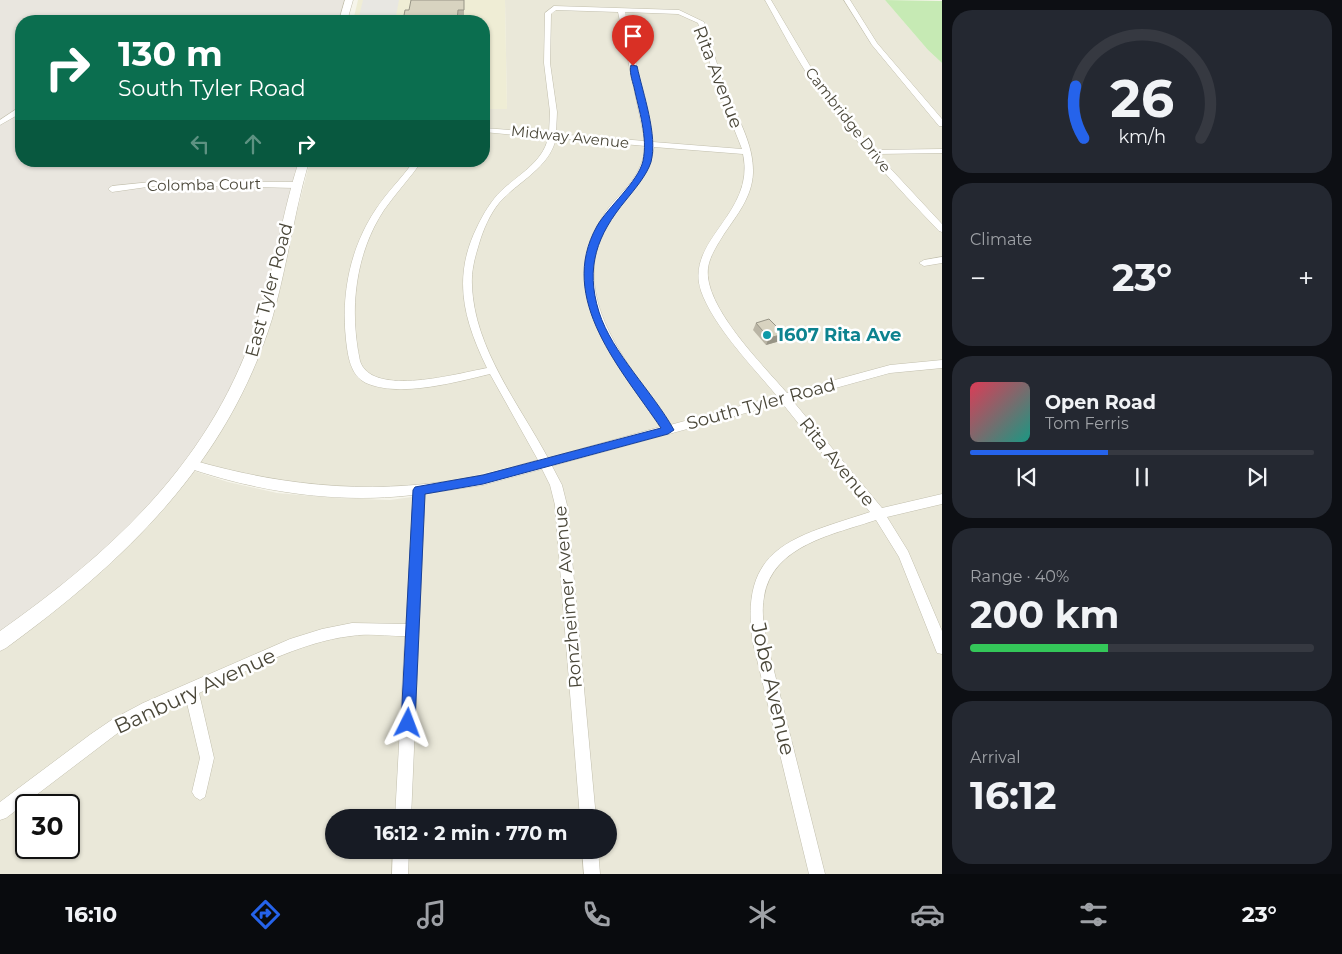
<!DOCTYPE html>
<meta charset="utf-8">
<style>
body{margin:0;font-family:Montserrat,sans-serif;background:#242831;color:#f1f3f6;height:100vh;display:flex;flex-direction:column;font-size:19px;white-space:nowrap}
*{box-sizing:border-box;margin:0}
p{font-size:16px;color:#9ea1a6}
.icon{flex:none;width:28px;height:28px;fill:none;stroke:currentColor;stroke-width:2;stroke-linecap:round;stroke-linejoin:round}
.map{position:relative;flex:1;overflow:hidden}
.panel{display:flex;flex-direction:column;gap:10px;padding:10px;background:#0d0f14;width:400px}
.panel>*{flex:none}
.guide{position:absolute;left:15px;top:15px;width:475px;height:152px;border-radius:20px;box-shadow:0 1px 4px #0004;background:#0b6e4f;color:#fff;overflow:hidden}
.speed{position:absolute;left:15px;top:794px;display:flex;gap:10px;font-size:25px;font-weight:700;text-align:center}
.speed>*{display:grid;place-content:center;width:65px;height:65px;border-radius:50%;background:#171b24;box-shadow:0 1px 4px #0004;line-height:1}
.speed .limit{border:2px solid #111;border-radius:8px;background:#fff;color:#111}
.pin{position:absolute;display:grid;place-items:center;width:42px;height:42px;color:#fff;margin:-51px -21px;border-radius:50% 50% 50% 0;rotate:-45deg;box-shadow:0 0 5px #0007}
.pin .icon{rotate:45deg}
.me{position:absolute;width:55px;margin:-28px;rotate:3deg;stroke-linejoin:round;filter:drop-shadow(0 0 4px #0008)}
.turn{display:flex;align-items:center;gap:18px;height:105px;padding:0 20px;font-size:22px}
.turn .icon{width:65px;height:65px;stroke-width:2.5}
.turn b{display:block;font-size:35px;line-height:42px}
.lanes{display:flex;align-items:center;height:48px;padding:0 20px;background:#0003;justify-content:center;gap:25px;direction:ltr}
.lanes .off{opacity:.35}
.big{font-size:38px;font-weight:700;line-height:1.1}
.panel .tile{flex:1;display:flex;flex-direction:column;justify-content:center;gap:8px;min-width:0;padding:0 18px;border-radius:20px;background:#242831}
.panel .dial{align-items:center;gap:0}
.dial svg{height:130px;overflow:visible;fill:none;stroke:#363941;stroke-width:7;stroke-linecap:round;text-anchor:middle}
.dial text{fill:#f1f3f6;stroke:none}
.song{display:flex;align-items:center;gap:15px}
.cover{width:60px;height:60px;border-radius:8px;background:linear-gradient(135deg,hsl(350 70% 55%),hsl(170 70% 35%))}
.played{height:5px;border-radius:2px;background:linear-gradient(90deg,#2563eb 40%,#363941 40%)}
.keys{display:flex;justify-content:space-around;direction:ltr}
.heat{display:flex;justify-content:space-between;align-items:center;font-size:28px;direction:ltr}
.charge{height:8px;border-radius:4px;background:linear-gradient(90deg,#34c759 40%,#363941 0)}
.trip{position:absolute;left:325px;top:809px;width:292px;height:50px;border-radius:25px;background:#171b24;box-shadow:0 1px 4px #0004;font-weight:700;line-height:50px;text-align:center}
.dock{display:flex;height:80px;justify-content:space-around;align-items:center;background:#090b0e;color:#9ea1a6}
.dock .icon{width:35px;height:35px}
.dock .active{color:#2563eb}
.dock b{font-size:22px;color:#f1f3f6}
main{display:flex;flex:1;min-height:0}
.map>svg:first-child{display:block}
</style>
<main>
<div class="map">
<svg width="942" height="874" viewBox="0 0 942 874">
<rect width="100%" height="100%" fill="#f6f5eb"/>
<g fill="#eae8d9" fill-rule="evenodd">
<polygon points="505,0 885,0 928,50 942,63 942,362 923,362 892,365 548,458 452,481 405,487 360,489 255,479 199,462 246,386 270,319 310,161 484,161 484,109 507,109"/>
<path d="M916,368H942V874H0V647L194,471L228,482L277,493L334,498L390,500L426,495L489,484L892,373ZM26,805H69V848H26ZM334,818H609V850H334Z"/>
</g>
<polygon fill="#e9e6df" points="0,0 345,0 339,21 21,21 21,161 302,161 261,316 236,381 212,424 143,517 91,565 0,635"/>
<polygon fill="#efedd5" points="358,0 505,0 507,109 484,109 484,21 353,21"/>
<polygon fill="#c6eab4" points="885,0 942,1 942,63 928,50"/>
<polygon fill="#e8e7e2" points="363,0 399,0 395,21 358,21"/>
<g fill="none" stroke-linecap="round" stroke-linejoin="round">
<g stroke="#c2bfad" stroke-width="1">
<g id="minor">
<path d="M765,0H771L816,76L873,150L942,149V153L877,154L942,224V232L939,231C895,185 851,138 815,86C796,58 781,29 765,0Z"/>
<polygon points="844,0 850,0 877,43 942,119 942,126 939,126 872,45"/>
<path d="M554,6L679,10L704,22C711,45 718,68 726,91C737,117 754,144 753,173C752,197 737,215 724,234C718,244 710,255 708,268C703,306 763,365 787,393L890,365L942,360V368L890,373L792,400L882,508L942,494V504L887,517L908,551L942,631V654L937,653L899,557L876,520C835,534 772,545 764,597C761,612 764,628 767,643L825,874H809L753,643C738,546 794,537 870,512L782,403L552,466L562,485L567,505L596,818H580L555,505L550,485L542,469L483,485L425,494L411,818H395L405,636C387,636 368,633 351,636C299,642 246,672 199,693L214,758L205,797L200,800L195,797L192,792L200,758L186,699L123,729L6,818L0,820V802L91,734L113,719L143,703L290,639L322,629L352,623L406,624L413,495C338,504 259,492 188,468L186,465L188,462L192,460C289,488 383,496 482,475C501,471 519,465 538,460L490,374C456,382 400,398 366,383C350,375 348,356 346,340C341,294 350,248 376,209C387,192 402,178 414,161H422C410,178 396,193 384,210C355,254 349,310 360,361C372,398 459,373 487,368C463,319 452,276 478,225C484,213 491,201 501,191C518,175 543,162 548,138L484,132V128L549,133L550,112L544,63L545,13ZM556,10L618,12L645,141L556,134L557,112L550,63L551,14ZM625,12L678,14L698,23L716,83L742,149L653,142ZM556,138L646,146C639,187 616,191 599,223C557,302 619,364 660,427L548,458C519,404 474,348 472,285C471,271 475,257 479,244C483,230 490,214 499,203C517,182 550,168 556,138ZM654,147L743,154C756,214 684,240 701,291C714,327 752,366 777,396L670,425C630,363 564,298 609,220C627,191 648,185 654,147Z"/>
<polygon points="18,108 21,108 21,113 0,125 0,120"/>
<polygon points="161,181 296,182 300,185 296,188 161,185 112,192 108,189 112,186"/>
<polygon points="942,257 942,263 924,266 919,263 924,260"/>
<polygon points="393,850 409,850 408,874 392,874"/>
<polygon points="582,850 598,850 600,874 584,874"/>
</g>
</g>
<g stroke="#c2bfad" stroke-width="1">
<g id="tertiary">
<polygon points="345,0 353,0 347,21 339,21"/>
<path d="M299,161H309C294,213 287,267 272,319C227,464 125,561 6,648L0,651V631C116,549 214,458 258,319C275,267 282,213 299,161Z"/>
</g>
</g>
<use href="#minor" fill="#fff" fill-rule="evenodd"/>
<use href="#tertiary" fill="#fff" fill-rule="evenodd"/>
</g>
<g fill="#bab5a5">
<polygon points="464,7 464,19 458,20 458,21 403,21 409,10"/>
<polygon points="756,323 784,334 780,341 766,345 753,330"/>
</g>
<polygon fill="#979486" points="784,334 780,341 766,345 769,338"/>
<g fill="#d8d3c0" stroke="#979486">
<polygon points="411,0 464,0 464,10 458,10 457,21 403,21 405,10 409,10"/>
<polygon points="769,319 784,334 769,338 756,323"/>
</g>
<path fill="#2563eb" stroke="#184099" d="M631,65L637,66C643,94 658,135 651,162C647,175 634,190 626,200C597,235 585,267 599,312C612,353 653,392 674,430L668,434L483,484L425,494L415,723L413,728L408,730L403,728L401,723L413,490L415,487L483,475L661,428C622,370 556,299 597,226C608,207 638,182 643,161C648,137 639,111 634,87C632,80 629,71 631,65Z"/>
<circle fill="#0f9aa8" stroke="#fff" stroke-width="2" cx="767" cy="335" r="5"/>
<g text-anchor="middle" stroke-width="5" stroke-linejoin="round" paint-order="stroke">
<g font-size="15" fill="#4a4739" stroke="#fff">
<text transform="translate(848 120) rotate(52)" y="5">Cambridge Drive</text>
<text transform="translate(570 137) rotate(6)" y="5">Midway Avenue</text>
<text transform="translate(204 185) rotate(-1)" y="5">Colomba Court</text>
</g>
<g font-size="18" fill="#4a4739" stroke="#fff">
<text transform="translate(718 77) rotate(69)" y="6">Rita Avenue</text>
<text transform="translate(269 290) rotate(-75)" y="6">East Tyler Road</text>
<text transform="translate(761 404) rotate(-15)" y="6">South Tyler Road</text>
<text transform="translate(837 462) rotate(51)" y="6">Rita Avenue</text>
<text transform="translate(568 597) rotate(-95)" y="6">Ronzheimer Avenue</text>
</g>
<g font-size="18" font-weight="bold" fill="#0d838f" stroke="#fff" text-anchor="start">
<text x="777" y="341">1607 Rita Ave</text>
</g>
<g font-size="21" fill="#4a4739" stroke="#fff">
<text transform="translate(773 689) rotate(77)" y="7">Jobe Avenue</text>
<text transform="translate(195 691) rotate(-25)" y="7">Banbury Avenue</text>
</g>
</g>
</svg>
<div class="speed"><div class="limit">30</div></div>
<div class="pin" style="left:633px;top:66px;background:#d93025"><svg class="icon" aria-label="arrive" viewBox="0 0 24 24"><path d="M6 21V4h12l-3 4 3 4H6"/></svg></div>
<svg class="me" style="left:408px;top:723px" viewBox="-20 -20 40 40"><path d="M0-17L14 15 0 8-14 15z" fill="#2563eb" stroke="#fff" stroke-width="4"/></svg>
<div class="trip">16:12 · 2 min · 770 m</div>
<div class="guide">
<div class="turn"><svg class="icon" aria-label="right" viewBox="0 0 24 24"><path d="M7 20v-9h11M14 6l5 5-5 5"/></svg><div><b>130 m</b>South Tyler Road</div></div>
<div class="lanes"><svg class="icon off" aria-label="left" viewBox="0 0 24 24"><path d="M17 20v-9H6M10 6l-5 5 5 5"/></svg><svg class="icon off" aria-label="ahead" viewBox="0 0 24 24"><path d="M12 20V5M6 11l6-6 6 6"/></svg><svg class="icon" aria-label="right" viewBox="0 0 24 24"><path d="M7 20v-9h11M14 6l5 5-5 5"/></svg></div>
</div>
</div>
<section class="panel">
<div class="tile dial"><svg viewBox="0 0 100 80">
<path d="M14 69A42 42 0 1 1 86 69"/>
<path d="M14 69A42 42 0 0 1 9 37" stroke="#2563eb"/>
<text x="50" y="56" font-size="32" font-weight="700">26</text>
<text x="50" y="72" font-size="11">km/h</text>
</svg></div>
<div class="tile"><p>Climate</p>
<div class="heat"><a>−</a><b class="big">23°</b><a>+</a></div>
</div>
<div class="tile">
<div class="song"><i class="cover"></i><div><b>Open Road</b><p>Tom Ferris</p></div></div>
<div class="played"></div>
<div class="keys"><svg class="icon" aria-label="previous" viewBox="0 0 24 24"><path d="M18 5L8 12l10 7zM5 5v14"/></svg><svg class="icon" aria-label="pause" viewBox="0 0 24 24"><path d="M8 5v14M16 5v14"/></svg><svg class="icon" aria-label="next" viewBox="0 0 24 24"><path d="M6 5l10 7-10 7zM19 5v14"/></svg></div>
</div>
<div class="tile"><p>Range · 40%</p><b class="big">200 km</b><div class="charge"></div></div>
<div class="tile"><p>Arrival</p><b class="big">16:12</b></div>
</section>
</main>
<nav class="dock">
<b>16:10</b>
<svg class="icon active" aria-label="directions" viewBox="0 0 24 24"><path d="M12 3l9 9-9 9-9-9zM9 14v-3h6M13 9l2 2-2 2"/></svg>
<svg class="icon" aria-label="music" viewBox="0 0 24 24"><path d="M9 18V5l10-2v13"/><circle cx="6" cy="18" r="3"/><circle cx="16" cy="16" r="3"/></svg>
<svg class="icon" aria-label="phone" viewBox="0 0 24 24"><path d="M5 4h4l2 5-3 2q2 4 5 5l2-3 5 2v4C11 20 4 13 5 4z"/></svg>
<svg class="icon" aria-label="climate" viewBox="0 0 24 24"><path d="M12 3v18M4 7l16 10M4 17L20 7"/></svg>
<svg class="icon" aria-label="car" viewBox="0 0 24 24"><path d="M5 17H2v-5l4-1 3-4h7l3 4 3 1v5h-3M9 17h6M6 11h13"/><circle cx="7" cy="17" r="2"/><circle cx="17" cy="17" r="2"/></svg>
<svg class="icon" aria-label="filters" viewBox="0 0 24 24"><path d="M4 7h16M4 17h16"/><circle cx="9" cy="7" r="2"/><circle cx="15" cy="17" r="2"/></svg>
<b>23°</b>
</nav>
